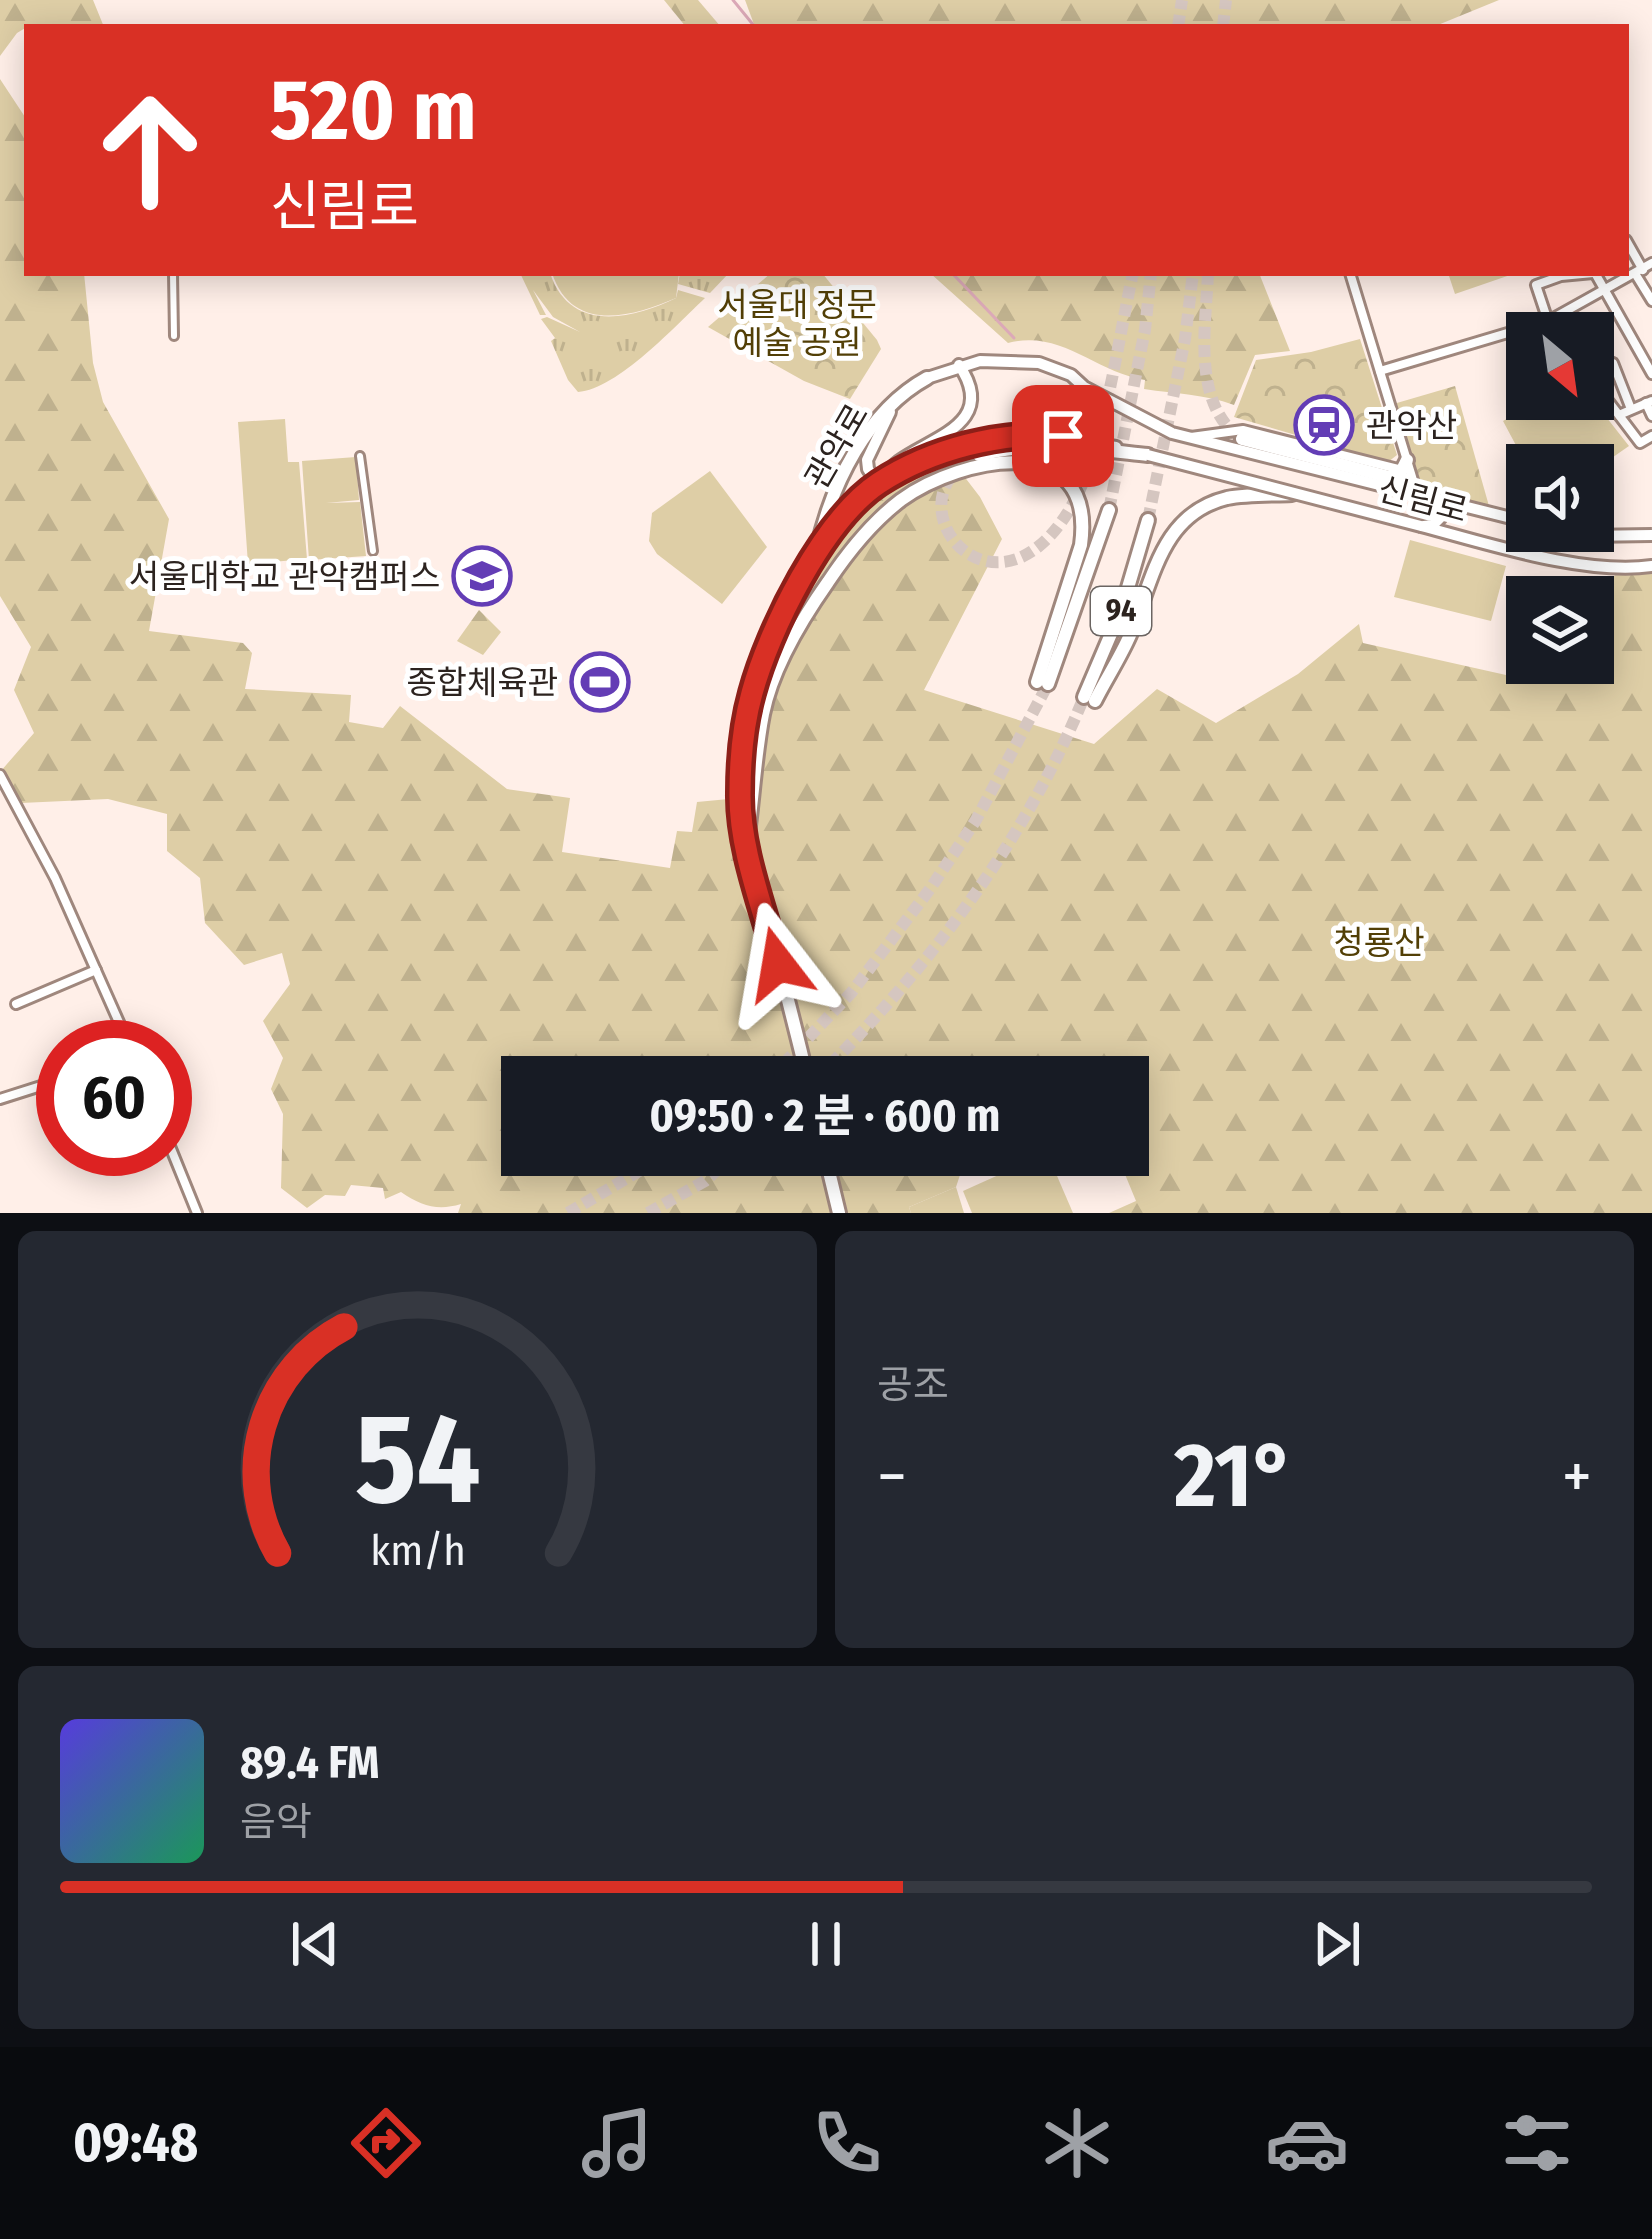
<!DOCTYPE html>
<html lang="ko">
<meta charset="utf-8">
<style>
body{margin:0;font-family:"Fira Sans Condensed","Noto Sans KR",sans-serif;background:#242831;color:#f1f3f6;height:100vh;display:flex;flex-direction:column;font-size:45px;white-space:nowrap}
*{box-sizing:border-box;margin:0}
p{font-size:39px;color:#9ea1a6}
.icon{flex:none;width:66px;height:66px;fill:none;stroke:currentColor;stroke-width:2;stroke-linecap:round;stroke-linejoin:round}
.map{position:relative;height:1213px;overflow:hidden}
.drawer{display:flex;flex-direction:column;gap:18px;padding:18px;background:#0d0f14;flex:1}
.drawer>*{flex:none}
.banner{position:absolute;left:24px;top:24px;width:1605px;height:252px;border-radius:0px;box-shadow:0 6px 30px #0003;background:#d93025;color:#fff;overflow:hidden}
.needle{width:78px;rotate:151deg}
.fabs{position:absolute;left:1506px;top:312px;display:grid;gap:24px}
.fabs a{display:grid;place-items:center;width:108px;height:108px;border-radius:0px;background:#171b24;box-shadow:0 6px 30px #0003;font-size:60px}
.speed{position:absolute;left:36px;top:1020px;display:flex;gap:24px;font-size:60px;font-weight:700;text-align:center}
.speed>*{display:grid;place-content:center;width:156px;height:156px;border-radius:50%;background:#171b24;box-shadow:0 6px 30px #0003;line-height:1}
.speed .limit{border:18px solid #d22;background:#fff;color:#111}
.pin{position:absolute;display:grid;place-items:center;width:102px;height:102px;color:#fff;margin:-51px;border-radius:24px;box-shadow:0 6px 18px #0006}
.me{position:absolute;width:132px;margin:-66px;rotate:346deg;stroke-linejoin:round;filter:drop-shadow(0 0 9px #0008)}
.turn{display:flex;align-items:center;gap:42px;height:252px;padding:0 48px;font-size:54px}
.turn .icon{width:156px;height:156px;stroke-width:2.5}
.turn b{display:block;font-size:84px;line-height:102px}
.big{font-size:90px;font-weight:700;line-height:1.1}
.drawer .card{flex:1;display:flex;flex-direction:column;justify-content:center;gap:18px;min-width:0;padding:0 42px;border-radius:18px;background:#242831}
.drawer .dial{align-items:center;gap:0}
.dial svg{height:312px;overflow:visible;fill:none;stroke:#363941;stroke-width:7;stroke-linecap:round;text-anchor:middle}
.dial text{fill:#f1f3f6;stroke:none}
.song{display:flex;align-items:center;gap:36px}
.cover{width:144px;height:144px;border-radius:18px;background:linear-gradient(135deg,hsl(250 70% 55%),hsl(150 70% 35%))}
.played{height:12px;border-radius:6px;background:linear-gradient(90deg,#d93025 55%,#363941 55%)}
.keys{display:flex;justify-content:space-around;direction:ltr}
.heat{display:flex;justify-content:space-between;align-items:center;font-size:66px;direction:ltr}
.drawer .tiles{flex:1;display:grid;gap:18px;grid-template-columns:1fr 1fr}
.card:last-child{grid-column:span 2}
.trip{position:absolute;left:501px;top:1056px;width:648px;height:120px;border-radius:0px;background:#171b24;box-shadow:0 6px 30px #0003;font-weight:700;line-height:120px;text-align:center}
.tab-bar{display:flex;height:192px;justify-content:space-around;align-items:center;background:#090b0e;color:#9ea1a6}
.tab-bar .icon{width:84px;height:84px}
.tab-bar .selected{color:#d93025}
.tab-bar b{font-size:54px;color:#f1f3f6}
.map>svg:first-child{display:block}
</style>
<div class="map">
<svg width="1652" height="1213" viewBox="0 0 1652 1213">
<defs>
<pattern id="grass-tufts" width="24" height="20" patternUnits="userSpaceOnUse" patternTransform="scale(3)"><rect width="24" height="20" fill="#decea6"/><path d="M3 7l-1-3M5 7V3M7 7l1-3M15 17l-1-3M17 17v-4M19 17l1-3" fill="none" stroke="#bfb18e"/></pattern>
<pattern id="forest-firs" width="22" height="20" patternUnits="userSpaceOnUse" patternTransform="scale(3)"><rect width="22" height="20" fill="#decea6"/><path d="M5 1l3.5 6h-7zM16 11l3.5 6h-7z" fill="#bfb18e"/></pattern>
<pattern id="park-crowns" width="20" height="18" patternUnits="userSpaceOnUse" patternTransform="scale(3)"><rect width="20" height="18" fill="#decea6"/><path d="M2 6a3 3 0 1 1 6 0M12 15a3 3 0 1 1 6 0" fill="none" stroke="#bfb18e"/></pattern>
</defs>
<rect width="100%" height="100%" fill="#ffefe8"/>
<g fill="url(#grass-tufts)">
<path d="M520,273H550C570,333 631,320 676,298L678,290L705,298C676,325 618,389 578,392L568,380L551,341L555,338L541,319L547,317L580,332L553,317L533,290L546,315H540Z"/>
<polygon points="680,273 729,273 710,293 678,284"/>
</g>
<g fill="url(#forest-firs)">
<polygon points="0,0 93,0 104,27 27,27 17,33 0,56"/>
<polygon points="664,0 698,0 721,27 686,27"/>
<polygon points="745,0 1499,0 1433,27 755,27"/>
<path d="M0,79L27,120V273H84L93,363L103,402L169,519L149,631L243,643L252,653L245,689L351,695L349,722L383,728L400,706L507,789L570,798L562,852L670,868L677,831L692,832L697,802L739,798L751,697L816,557L863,497L947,454L980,497L1002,539L924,690L1094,744L1157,689L1216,723L1298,674L1359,624L1363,643L1506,675L1527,656V663H1593L1591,597L1622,569L1652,566V1213H1109L1136,1201L1117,1155H1128V1077H522V1155H954L961,1172L956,1187L909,1207L911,1213H458L461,1204C438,1211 421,1206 401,1192L385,1199L383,1188L351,1185L345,1196L325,1195L307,1208L281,1188L283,1114L271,1089L283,1058L263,1021L290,984L282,953L244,965L205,923L200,878L167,851V814L108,799L21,803L16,801L0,772L34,733L14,690L31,647L0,596Z"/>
<path d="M930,273H1259L1290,351L1255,355L1234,405C1204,394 1176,394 1144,389L1145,380C1095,372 1061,329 1008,343Z"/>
<polygon points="479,610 501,632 483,655 457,641"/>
</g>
<g fill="url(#park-crowns)">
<polygon points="771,273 822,273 877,340 881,349 850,399 804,381 708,327"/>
<polygon points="1360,339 1397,455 1388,462 1234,417 1256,360 1311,352"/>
<polygon points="1455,386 1491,513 1418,494 1390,405"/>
</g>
<g fill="#decea6">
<path d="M552,273H679L676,298C632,317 572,334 552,273Z"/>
<polygon points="1448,273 1516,273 1455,294"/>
<polygon points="1579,399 1592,399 1629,446 1593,471 1593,465 1527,465 1527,498 1516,495 1509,483 1519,451 1503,421 1537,402 1546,417"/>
<polygon points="285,419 288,462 299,462 307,559 248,564 238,422"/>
<polygon points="356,457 359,500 326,503 360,502 366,556 309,560 302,461"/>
<polygon points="710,471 767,547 722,604 657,554 649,541 652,513"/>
<polygon points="1410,540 1506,566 1491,621 1394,597"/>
<polygon points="1043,1155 1048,1155 1073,1213 972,1213 963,1191"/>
<polygon points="956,1187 964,1213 911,1213 909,1207"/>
</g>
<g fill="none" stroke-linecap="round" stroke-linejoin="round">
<g stroke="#dca9b8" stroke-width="3">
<polyline points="733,0 755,27"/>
<polyline points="952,273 1014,338"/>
</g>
<g stroke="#d5c6c0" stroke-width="12" stroke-dasharray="12 6" stroke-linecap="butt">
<polyline points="1178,27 1182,0"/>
<polyline points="1223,27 1226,0"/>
<path d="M1208,273C1206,326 1191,403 1241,439"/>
<path d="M979,455C882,499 994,639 1071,507C1104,451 1118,339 1133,273"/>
<polyline points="1109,510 1145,330 1151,273"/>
<polyline points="1148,520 1185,339 1193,273"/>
<polyline points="771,1077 851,993 930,889 976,820 1048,684"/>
<path d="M818,1077C929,967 1025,842 1084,697"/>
<polyline points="568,1213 666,1155"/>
<polyline points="648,1213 705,1181 734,1155"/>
</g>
<g stroke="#9f877d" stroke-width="12">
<g id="pedestrian">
<polyline points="173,273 174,336"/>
<polyline points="360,456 373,551"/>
</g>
</g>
<g stroke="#9f877d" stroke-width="14">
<g id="minor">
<polyline points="1626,240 1643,270"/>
<polyline points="1350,273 1416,490"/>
<polyline points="1595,273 1652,374"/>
<polyline points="1636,275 1652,301"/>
<polyline points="1557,333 1548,321 1536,285 1561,276 1593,273"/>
<polyline points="1593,357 1613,363 1631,409"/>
<polyline points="1380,371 1548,321 1652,263"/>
<polyline points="1593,381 1640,443 1652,436"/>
<polyline points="1646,403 1652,416"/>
<polyline points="1619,415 1652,401"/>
<polyline points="1191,437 1243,430 1398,469"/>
<polyline points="0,775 55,878 130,1047"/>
<polyline points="16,1004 96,970"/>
<polyline points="0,1099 63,1079"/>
<polyline points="165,1134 197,1213"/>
</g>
</g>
<g stroke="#9f877d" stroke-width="16">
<g id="secondary">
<polyline points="927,378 980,361 1039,363 1071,375 1084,387 1172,433 1527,522"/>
<path d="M890,412L867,460L868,469L878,484C885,477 891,467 898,462C931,437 999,424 959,365"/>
<polyline points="972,445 1042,435 1116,447"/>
<path d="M1421,526C1486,543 1586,576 1652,566"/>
<polyline points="1424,526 1433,525 1441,517 1433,499"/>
</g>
</g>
<g stroke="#9f877d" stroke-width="18">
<g id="primary">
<path d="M817,550C831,485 867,411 927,378"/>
<path d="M807,1077C793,1017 777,959 762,899C753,867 743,834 740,801C732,711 802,534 879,483C906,466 941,455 972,445"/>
<polyline points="825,1155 839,1213"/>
</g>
</g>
<g stroke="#9f877d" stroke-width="18">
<g id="trunk">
<polyline points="1242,439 1389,477 1418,494"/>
<path d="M979,455C1035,440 1091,449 1148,455"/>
<polyline points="1389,477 1401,472 1407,460"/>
<polyline points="1048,684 1109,510"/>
<polyline points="1084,697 1122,608 1148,520"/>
<path d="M1095,701C1106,679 1120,658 1130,635C1153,582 1160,514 1227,498C1248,494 1271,495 1292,494"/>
<path d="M747,841C753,799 755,755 763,714C772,669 802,619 828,582C848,552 872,522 901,500C962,456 1097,429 1081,545L1037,682"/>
</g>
</g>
<use href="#pedestrian" stroke="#fff" stroke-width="6"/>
<use href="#minor" stroke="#fff" stroke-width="8"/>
<use href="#secondary" stroke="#fff" stroke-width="10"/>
<use href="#primary" stroke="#fff" stroke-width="12"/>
<use href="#trunk" stroke="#fff" stroke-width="12"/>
<g stroke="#9f877d" stroke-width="16" stroke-linecap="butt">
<g id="secondary-bridge">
<polyline points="1148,455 1421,526"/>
<polyline points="1565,531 1587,536 1652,535"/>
</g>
</g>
<use href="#secondary-bridge" stroke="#fff" stroke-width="10"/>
</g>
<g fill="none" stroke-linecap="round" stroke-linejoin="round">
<g stroke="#8d1f18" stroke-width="30">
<path id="route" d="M778,964C764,910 739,849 740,793C740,761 743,725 752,693C769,630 823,520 879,483C931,449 1002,431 1063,436"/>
</g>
<use href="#route" stroke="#d93025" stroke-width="21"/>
</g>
<defs>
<g id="station-ring" transform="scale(3)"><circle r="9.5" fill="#fff" stroke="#633db5" stroke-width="1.5"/><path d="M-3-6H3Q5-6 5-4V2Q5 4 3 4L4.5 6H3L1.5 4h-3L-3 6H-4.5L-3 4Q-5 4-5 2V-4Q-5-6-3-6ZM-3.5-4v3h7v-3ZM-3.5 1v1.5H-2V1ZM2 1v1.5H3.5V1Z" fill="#633db5"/></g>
<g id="university-ring" transform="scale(3)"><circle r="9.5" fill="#fff" stroke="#633db5" stroke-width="1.5"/><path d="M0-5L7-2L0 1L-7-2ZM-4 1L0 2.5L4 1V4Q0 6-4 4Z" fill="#633db5"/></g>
<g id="stadium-ring" transform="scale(3)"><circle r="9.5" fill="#fff" stroke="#633db5" stroke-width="1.5"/><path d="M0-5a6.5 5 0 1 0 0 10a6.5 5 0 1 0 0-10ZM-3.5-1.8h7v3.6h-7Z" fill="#633db5"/></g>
</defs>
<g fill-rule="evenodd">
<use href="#station-ring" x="1324" y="425"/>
<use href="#university-ring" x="482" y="576"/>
<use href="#stadium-ring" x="600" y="682"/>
</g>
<g text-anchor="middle" stroke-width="10" stroke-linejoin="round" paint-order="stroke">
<rect fill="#fff" stroke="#6b6562" stroke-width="3" x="1091" y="587" width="60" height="48" rx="9"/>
<g font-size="30" font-weight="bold" fill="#2c231f">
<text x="1121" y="621">94</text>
</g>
<g font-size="33" fill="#523f06" stroke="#fff">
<text x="797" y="316">서울대 정문<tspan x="797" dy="38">예술 공원</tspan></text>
<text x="1379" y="954">청룡산</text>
</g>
<g font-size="33" fill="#2c231f" stroke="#fff" text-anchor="end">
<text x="1366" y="437" text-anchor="start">관악산</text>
<text x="440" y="588">서울대학교 관악캠퍼스</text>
<text x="558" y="694">종합체육관</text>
</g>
<g font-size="33" fill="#2c231f" stroke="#fff">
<text transform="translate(836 446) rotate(-60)" y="12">관악로</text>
<text transform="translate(1423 499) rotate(15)" y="12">신림로</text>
</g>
</g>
</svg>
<div class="fabs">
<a><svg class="needle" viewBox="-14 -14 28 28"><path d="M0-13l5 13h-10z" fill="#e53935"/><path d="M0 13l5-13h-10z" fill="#9ea1a6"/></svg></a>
<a><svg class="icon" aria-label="sound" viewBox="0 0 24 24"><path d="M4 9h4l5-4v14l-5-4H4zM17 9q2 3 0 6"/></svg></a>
<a><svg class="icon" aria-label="layers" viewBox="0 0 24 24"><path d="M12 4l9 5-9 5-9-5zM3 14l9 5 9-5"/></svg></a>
</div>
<div class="speed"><div class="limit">60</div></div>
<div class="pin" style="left:1063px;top:436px;background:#d93025"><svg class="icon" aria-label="arrive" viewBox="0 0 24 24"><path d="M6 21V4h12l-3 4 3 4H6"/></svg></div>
<svg class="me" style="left:778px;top:964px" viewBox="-20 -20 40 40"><path d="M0-17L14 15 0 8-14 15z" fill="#d93025" stroke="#fff" stroke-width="4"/></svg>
<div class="trip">09:50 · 2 분 · 600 m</div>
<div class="banner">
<div class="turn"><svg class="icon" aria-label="ahead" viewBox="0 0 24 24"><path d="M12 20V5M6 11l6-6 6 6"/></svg><div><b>520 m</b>신림로</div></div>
</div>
</div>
<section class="drawer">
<div class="tiles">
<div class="card dial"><svg viewBox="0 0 100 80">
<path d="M14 69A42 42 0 1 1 86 69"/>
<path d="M14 69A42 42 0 0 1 31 11" stroke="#d93025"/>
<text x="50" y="56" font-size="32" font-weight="700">54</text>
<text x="50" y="72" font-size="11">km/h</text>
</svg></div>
<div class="card"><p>공조</p>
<div class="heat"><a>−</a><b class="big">21°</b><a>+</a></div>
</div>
<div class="card">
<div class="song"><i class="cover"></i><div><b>89.4 FM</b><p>음악</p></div></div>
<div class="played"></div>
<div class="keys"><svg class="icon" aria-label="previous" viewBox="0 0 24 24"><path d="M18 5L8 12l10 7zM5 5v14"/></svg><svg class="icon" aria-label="pause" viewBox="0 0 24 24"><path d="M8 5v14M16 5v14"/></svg><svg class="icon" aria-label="next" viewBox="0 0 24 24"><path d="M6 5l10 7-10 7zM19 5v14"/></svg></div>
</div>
</div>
</section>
<nav class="tab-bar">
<b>09:48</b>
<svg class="icon selected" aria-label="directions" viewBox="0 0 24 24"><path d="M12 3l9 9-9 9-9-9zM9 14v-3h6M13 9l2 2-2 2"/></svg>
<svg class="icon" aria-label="music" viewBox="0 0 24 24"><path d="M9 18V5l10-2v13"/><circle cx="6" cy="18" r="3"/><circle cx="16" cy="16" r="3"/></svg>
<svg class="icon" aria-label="phone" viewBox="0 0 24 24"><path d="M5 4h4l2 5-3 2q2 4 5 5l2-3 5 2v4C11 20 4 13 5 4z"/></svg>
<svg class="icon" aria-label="climate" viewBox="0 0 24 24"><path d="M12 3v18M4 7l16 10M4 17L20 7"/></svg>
<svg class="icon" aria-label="car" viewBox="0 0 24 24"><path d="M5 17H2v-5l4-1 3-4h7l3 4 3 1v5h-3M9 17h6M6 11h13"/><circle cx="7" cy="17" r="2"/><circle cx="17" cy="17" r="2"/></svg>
<svg class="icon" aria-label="filters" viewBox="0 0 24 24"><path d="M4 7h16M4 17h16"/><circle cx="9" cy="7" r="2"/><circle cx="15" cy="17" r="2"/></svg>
</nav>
